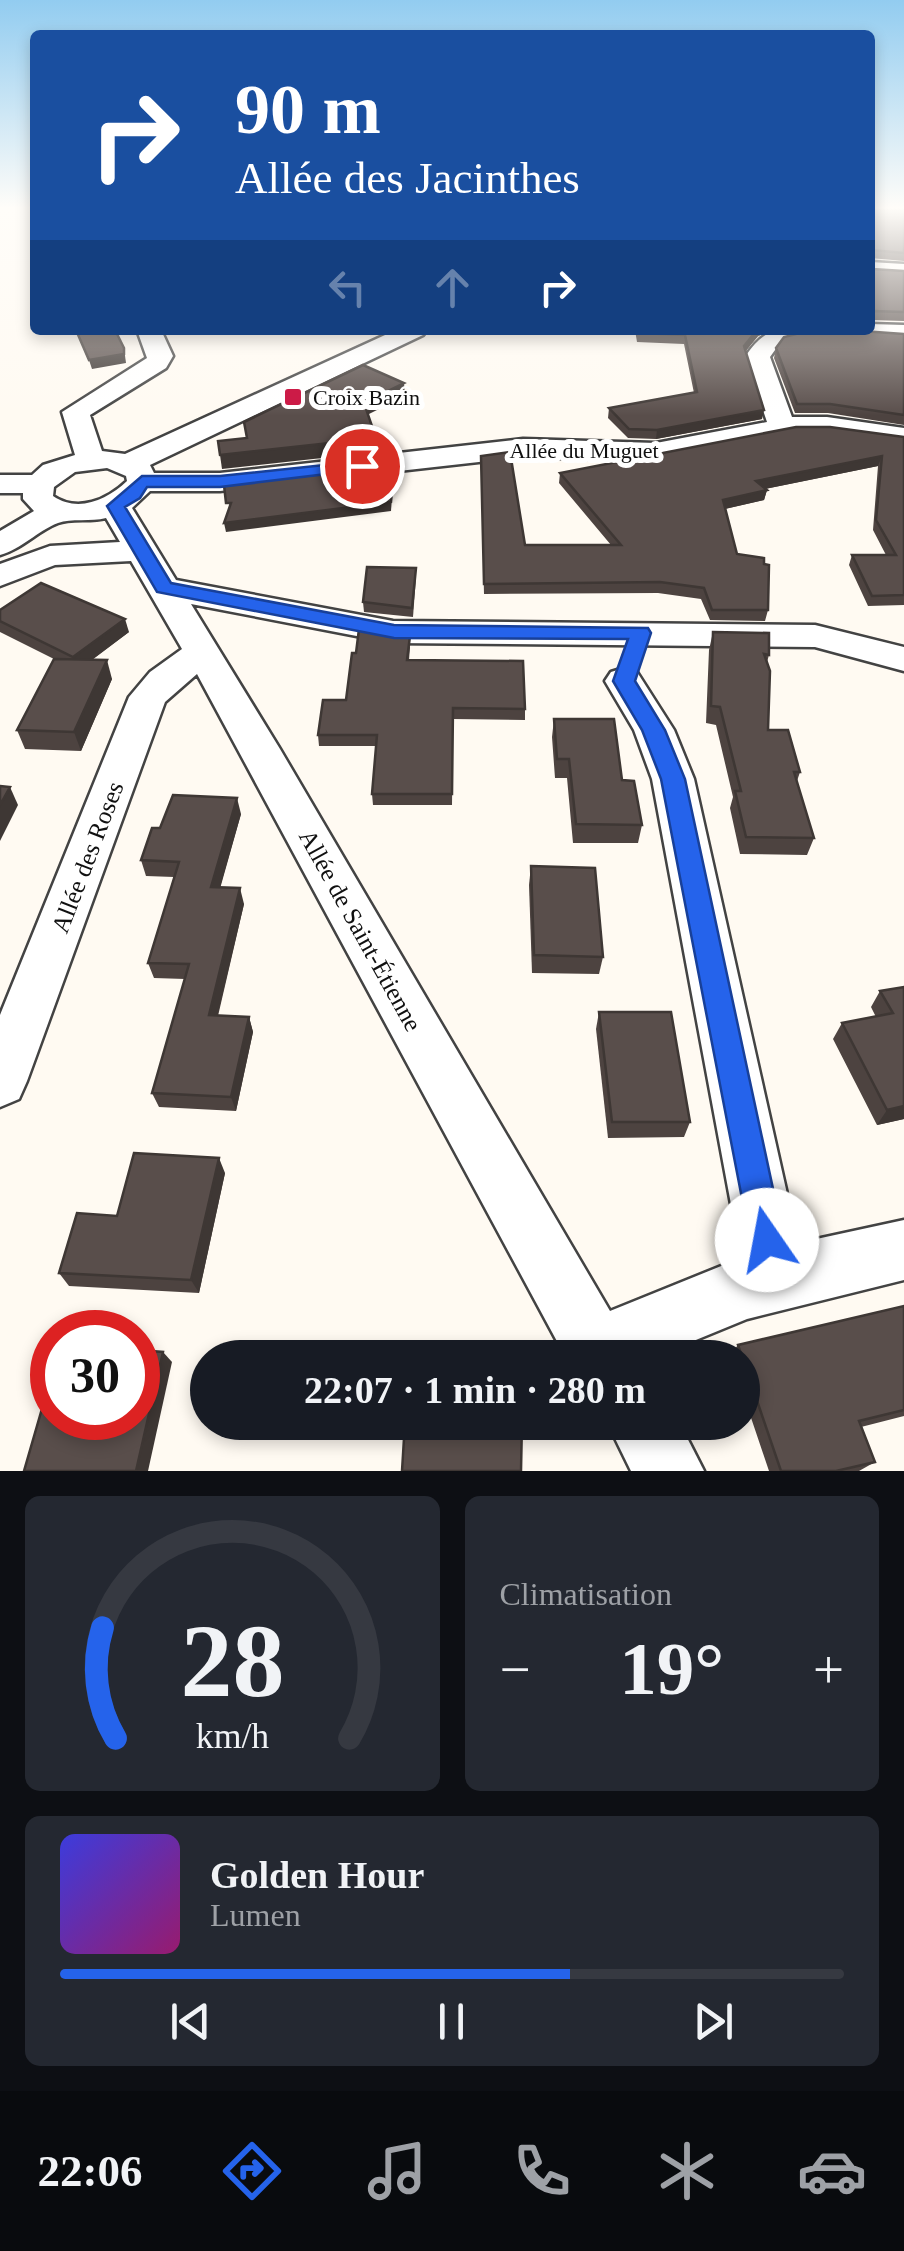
<!DOCTYPE html>
<html lang="fr">
<meta charset="utf-8">
<style>
body{margin:0;font-family:"Times New Roman",serif;background:#242831;color:#f1f3f6;height:100vh;display:flex;flex-direction:column;font-size:38px;white-space:nowrap}
*{box-sizing:border-box;margin:0}
p{font-size:32px;color:#9ea1a6}
.icon{flex:none;width:55px;height:55px;fill:none;stroke:currentColor;stroke-width:2;stroke-linecap:round;stroke-linejoin:round}
.map{position:relative;height:1471px;overflow:hidden}
.panel{display:flex;flex-direction:column;gap:25px;padding:25px;background:#0d0f14;flex:1}
.panel>*{flex:none}
.banner{position:absolute;left:30px;top:30px;width:845px;height:305px;border-radius:10px;box-shadow:0 5px 15px #0003;background:#1a4fa0;color:#fff;overflow:hidden}
.speed{position:absolute;left:30px;top:1310px;display:flex;gap:20px;font-size:50px;font-weight:700;text-align:center}
.speed>*{display:grid;place-content:center;width:130px;height:130px;border-radius:50%;background:#171b24;box-shadow:0 5px 15px #0003;line-height:1}
.speed .limit{border:15px solid #d22;background:#fff;color:#111}
.pin{position:absolute;display:grid;place-items:center;width:85px;height:85px;color:#fff;margin:-42px;border:5px solid #fff;border-radius:50%;box-shadow:0 2px 10px #0007}
.me{position:absolute;width:110px;margin:-55px;rotate:348deg;stroke-linejoin:round;filter:drop-shadow(0 0 8px #0008)}
.turn{display:flex;align-items:center;gap:35px;height:210px;padding:0 40px;font-size:45px}
.turn .icon{width:130px;height:130px;stroke-width:2.5}
.turn b{display:block;font-size:70px;line-height:85px}
.lanes{display:flex;align-items:center;height:95px;padding:0 40px;background:#0003;justify-content:center;gap:50px;direction:ltr}
.lanes .off{opacity:.35}
.big{font-size:75px;font-weight:700;line-height:1.1}
.panel .card{flex:1;display:flex;flex-direction:column;justify-content:center;gap:15px;min-width:0;padding:0 35px;border-radius:15px;background:#242831}
.panel .dial{align-items:center;gap:0}
.dial svg{height:260px;overflow:visible;fill:none;stroke:#363941;stroke-width:7;stroke-linecap:round;text-anchor:middle}
.dial text{fill:#f1f3f6;stroke:none}
.song{display:flex;align-items:center;gap:30px}
.cover{width:120px;height:120px;border-radius:15px;background:linear-gradient(135deg,hsl(240 70% 55%),hsl(320 70% 35%))}
.played{height:10px;border-radius:5px;background:linear-gradient(90deg,#2563eb 65%,#363941 65%)}
.keys{display:flex;justify-content:space-around;direction:ltr}
.heat{display:flex;justify-content:space-between;align-items:center;font-size:55px;direction:ltr}
.panel .tiles{flex:1;display:grid;gap:25px;grid-template-columns:1fr 1fr}
.card:last-child{grid-column:span 2}
.trip{position:absolute;left:190px;top:1340px;width:570px;height:100px;border-radius:50px;background:#171b24;box-shadow:0 5px 15px #0003;font-weight:700;line-height:100px;text-align:center}
.menu{display:flex;height:160px;justify-content:space-around;align-items:center;background:#090b0e;color:#9ea1a6}
.menu .icon{width:70px;height:70px}
.menu .current{color:#2563eb}
.menu b{font-size:45px;color:#f1f3f6}
.map>svg:first-child{display:block}
</style>
<div class="map">
<svg width="904" height="1471" viewBox="0 0 904 1471">
<rect width="100%" height="100%" fill="#fffaf2"/>
<g fill="none" stroke-linecap="round" stroke-linejoin="round">
<g stroke="#434343" stroke-width="5">
<g id="minor">
<polygon points="870,262 904,264 904,276 870,274"/>
<polygon points="870,324 904,325 904,339 849,337 837,330 870,330"/>
<path d="M137,330H161L173,356L166,368L90,415L102,451L125,454L396,330H427L423,335L150,465L154,473H220L523,439L656,443L767,422L745,357C767,325 777,330 814,330L810,335L780,343L770,357L792,417H827L904,428V444L827,433H793L656,461L523,457L220,491H150L132,508L176,580L393,621L815,625L904,647V671L815,647L393,643L191,604L280,749L610,1311L741,1258L652,779L634,730L605,681L611,672L624,668L637,672L674,730L694,779L798,1243L904,1220V1280L747,1319L652,1358H566L197,674L165,702L27,1081L19,1099L0,1107V1015L129,697L150,672L182,649L131,561L55,565L0,586V564L50,546L120,542L106,518C91,522 71,518 58,523C37,531 22,549 0,555V531L34,511L23,499V493H0V475H32L43,465L75,455L62,412L147,358ZM107,468L126,476L127,481C107,500 78,513 53,496L54,487L75,472Z"/>
<polygon points="607,1422 679,1422 704,1471 631,1471"/>
</g>
</g>
<use href="#minor" fill="#fff" fill-rule="evenodd"/>
</g>
<g fill="#4d4340">
<polygon points="870,210 904,210 904,261 870,258"/>
<polygon points="872,269 904,271 904,321 870,320"/>
<polygon points="635,330 773,330 758,336 746,351 762,419 656,439 628,438 608,418 609,408 694,393 684,344 637,342"/>
<polygon points="850,331 904,334 904,425 828,413 795,413 774,358 776,348"/>
<polygon points="904,437 904,605 868,606 849,565 852,555 886,555 873,530 878,466 765,489 767,490 764,500 725,509 737,554 768,610 765,621 710,620 701,599 658,593 484,594 481,456 525,545 611,545 559,483 560,473"/>
<polygon points="416,577 413,617 364,612 363,602"/>
<polygon points="0,610 129,632 92,660 112,679 81,751 25,749 17,730 54,659 0,632"/>
<polygon points="713,632 769,655 767,662 768,730 800,772 797,781 814,838 807,855 740,854 730,808 733,797 716,725 706,723 709,650"/>
<polygon points="410,647 409,660 525,709 525,720 453,719 452,805 373,805 372,794 376,746 319,746 318,735 346,700 356,653"/>
<polygon points="554,719 622,780 642,825 638,843 573,843 567,778 555,778 552,737"/>
<polygon points="241,814 220,887 244,904 218,1016 249,1017 253,1032 236,1111 159,1107 152,1093 185,979 154,978 148,963 174,877 146,876 141,860 160,828"/>
<polygon points="531,866 603,957 599,974 532,973 529,885"/>
<polygon points="904,987 904,1119 877,1125 833,1039 842,1023 876,1017 871,1007 880,991"/>
<polygon points="599,1012 690,1122 684,1137 608,1138 596,1029"/>
<polygon points="225,1173 199,1293 69,1286 59,1273 117,1216"/>
<polygon points="904,1306 904,1416 861,1427 875,1462 859,1471 769,1471 742,1391 742,1358 731,1358 730,1355 738,1345"/>
</g>
<g fill="#3e3734">
<polygon points="757,330 773,330 758,336 742,355 744,346"/>
<polygon points="124,348 126,363 92,369 89,360"/>
<polygon points="404,383 405,396 365,416 364,403"/>
<polygon points="764,410 762,419 656,439 657,430"/>
<polygon points="376,438 377,452 222,469 220,455"/>
<polygon points="882,456 878,466 754,491 756,481"/>
<polygon points="394,470 391,511 226,532 224,523"/>
<polygon points="767,490 764,500 720,510 723,500"/>
<polygon points="125,619 129,632 78,670 73,657"/>
<polygon points="107,660 112,679 81,751 74,732"/>
<polygon points="10,787 18,805 0,841 0,805"/>
<polygon points="237,798 241,814 216,903 211,887"/>
<polygon points="240,888 244,904 214,1030 209,1015"/>
<polygon points="249,1017 253,1032 236,1111 231,1097"/>
<polygon points="904,1106 904,1119 877,1125 887,1110"/>
<polygon points="219,1158 225,1173 199,1293 191,1280"/>
<polygon points="163,1352 172,1362 148,1471 136,1471"/>
</g>
<g fill="#594e4b" stroke="#3e3734" stroke-width="2.5">
<polygon points="870,210 904,210 904,253 873,250 870,260"/>
<polygon points="870,267 872,269 904,271 904,312 873,311 870,316"/>
<polygon points="76,330 115,330 124,348 124,354 89,360"/>
<polygon points="638,330 757,330 744,346 764,410 657,430 629,429 609,408 697,392 685,335 638,333"/>
<polygon points="812,330 848,330 904,334 904,415 830,404 797,404 776,348 784,337"/>
<polygon points="363,365 404,383 364,403 376,438 220,455 218,441 247,438 244,422"/>
<polygon points="796,427 830,427 904,437 904,595 872,596 852,555 896,555 876,520 882,456 756,481 767,490 723,500 737,554 764,558 764,564 769,565 768,610 712,610 704,588 660,582 484,584 481,456 510,452 525,545 621,545 560,473"/>
<polygon points="384,467 386,471 394,470 391,502 224,523 231,503 226,503 224,485"/>
<polygon points="367,567 416,568 412,608 363,602"/>
<polygon points="41,583 125,619 73,657 0,621 0,610"/>
<polygon points="359,629 410,636 407,660 523,661 525,709 453,708 452,794 372,794 377,735 318,735 323,700 346,700 352,653 356,653"/>
<polygon points="713,632 769,633 769,655 764,654 770,671 768,730 788,730 800,772 794,772 814,838 746,837 735,791 741,791 720,707 711,706"/>
<polygon points="54,659 107,660 74,732 17,730"/>
<polygon points="554,719 614,719 622,780 634,781 642,825 576,824 569,759 557,759"/>
<polygon points="0,786 10,787 0,805"/>
<polygon points="173,795 237,798 211,887 240,888 209,1015 249,1017 231,1097 152,1093 189,964 148,963 179,862 141,860 152,828 160,828"/>
<polygon points="531,866 595,868 603,957 534,955"/>
<polygon points="904,987 904,1106 887,1110 842,1023 893,1013 880,991"/>
<polygon points="599,1012 671,1012 690,1122 612,1122"/>
<polygon points="134,1153 219,1158 191,1280 59,1273 77,1213 117,1216"/>
<polygon points="904,1306 904,1410 859,1421 875,1462 836,1471 781,1471 738,1345"/>
<polygon points="138,1350 163,1352 136,1471 24,1471 52,1374 52,1418 138,1418"/>
<polygon points="405,1422 522,1422 521,1471 402,1471"/>
</g>
<linearGradient id="sky" x2="0" y2="1"><stop stop-color="#92ccf0"/><stop offset="0.5" stop-color="#fffdf9"/><stop offset="1" stop-color="#fffdf9" stop-opacity="0"/></linearGradient>
<rect width="904" height="416" fill="url(#sky)"/>
<polygon fill="#2563eb" stroke="#184099" stroke-width="2.5" points="362,461 370,466 368,469 220,487 147,487 140,498 125,507 171,583 394,625 648,628 651,633 635,681 665,730 685,779 784,1240 779,1252 767,1257 755,1252 750,1240 661,779 642,730 613,681 628,639 394,638 157,592 107,506 142,476 220,476"/>
<rect fill="#cc1b47" stroke="#fff" stroke-width="4" x="283" y="387" width="20" height="20" rx="5"/>
<g text-anchor="middle" stroke-width="10" stroke-linejoin="round" paint-order="stroke">
<g font-size="22" fill="#101010" stroke="#fff" text-anchor="start">
<text x="313" y="405">Croix Bazin</text>
</g>
<g font-size="22" fill="#101010" stroke="#fff">
<text x="584" y="458">Allée du Muguet</text>
</g>
<g font-size="25" fill="#101010" stroke="#fff">
<text transform="translate(87 857) rotate(-69)" y="9">Allée des Roses</text>
<text transform="translate(361 930) rotate(61)" y="9">Allée de Saint-Étienne</text>
</g>
</g>
</svg>
<div class="speed"><div class="limit">30</div></div>
<div class="pin" style="left:362px;top:466px;background:#d93025"><svg class="icon" aria-label="arrive" viewBox="0 0 24 24"><path d="M6 21V4h12l-3 4 3 4H6"/></svg></div>
<svg class="me" style="left:767px;top:1240px" viewBox="-20 -20 40 40"><circle r="19" fill="#fff"/><path d="M0-13L10 11 0 6-10 11z" fill="#2563eb"/></svg>
<div class="trip">22:07 · 1 min · 280 m</div>
<div class="banner">
<div class="turn"><svg class="icon" aria-label="right" viewBox="0 0 24 24"><path d="M7 20v-9h11M14 6l5 5-5 5"/></svg><div><b>90 m</b>Allée des Jacinthes</div></div>
<div class="lanes"><svg class="icon off" aria-label="left" viewBox="0 0 24 24"><path d="M17 20v-9H6M10 6l-5 5 5 5"/></svg><svg class="icon off" aria-label="ahead" viewBox="0 0 24 24"><path d="M12 20V5M6 11l6-6 6 6"/></svg><svg class="icon" aria-label="right" viewBox="0 0 24 24"><path d="M7 20v-9h11M14 6l5 5-5 5"/></svg></div>
</div>
</div>
<section class="panel">
<div class="tiles">
<div class="card dial"><svg viewBox="0 0 100 80">
<path d="M14 69A42 42 0 1 1 86 69"/>
<path d="M14 69A42 42 0 0 1 10 35" stroke="#2563eb"/>
<text x="50" y="56" font-size="32" font-weight="700">28</text>
<text x="50" y="72" font-size="11">km/h</text>
</svg></div>
<div class="card"><p>Climatisation</p>
<div class="heat"><a>−</a><b class="big">19°</b><a>+</a></div>
</div>
<div class="card">
<div class="song"><i class="cover"></i><div><b>Golden Hour</b><p>Lumen</p></div></div>
<div class="played"></div>
<div class="keys"><svg class="icon" aria-label="previous" viewBox="0 0 24 24"><path d="M18 5L8 12l10 7zM5 5v14"/></svg><svg class="icon" aria-label="pause" viewBox="0 0 24 24"><path d="M8 5v14M16 5v14"/></svg><svg class="icon" aria-label="next" viewBox="0 0 24 24"><path d="M6 5l10 7-10 7zM19 5v14"/></svg></div>
</div>
</div>
</section>
<nav class="menu">
<b>22:06</b>
<svg class="icon current" aria-label="directions" viewBox="0 0 24 24"><path d="M12 3l9 9-9 9-9-9zM9 14v-3h6M13 9l2 2-2 2"/></svg>
<svg class="icon" aria-label="music" viewBox="0 0 24 24"><path d="M9 18V5l10-2v13"/><circle cx="6" cy="18" r="3"/><circle cx="16" cy="16" r="3"/></svg>
<svg class="icon" aria-label="phone" viewBox="0 0 24 24"><path d="M5 4h4l2 5-3 2q2 4 5 5l2-3 5 2v4C11 20 4 13 5 4z"/></svg>
<svg class="icon" aria-label="climate" viewBox="0 0 24 24"><path d="M12 3v18M4 7l16 10M4 17L20 7"/></svg>
<svg class="icon" aria-label="car" viewBox="0 0 24 24"><path d="M5 17H2v-5l4-1 3-4h7l3 4 3 1v5h-3M9 17h6M6 11h13"/><circle cx="7" cy="17" r="2"/><circle cx="17" cy="17" r="2"/></svg>
</nav>
